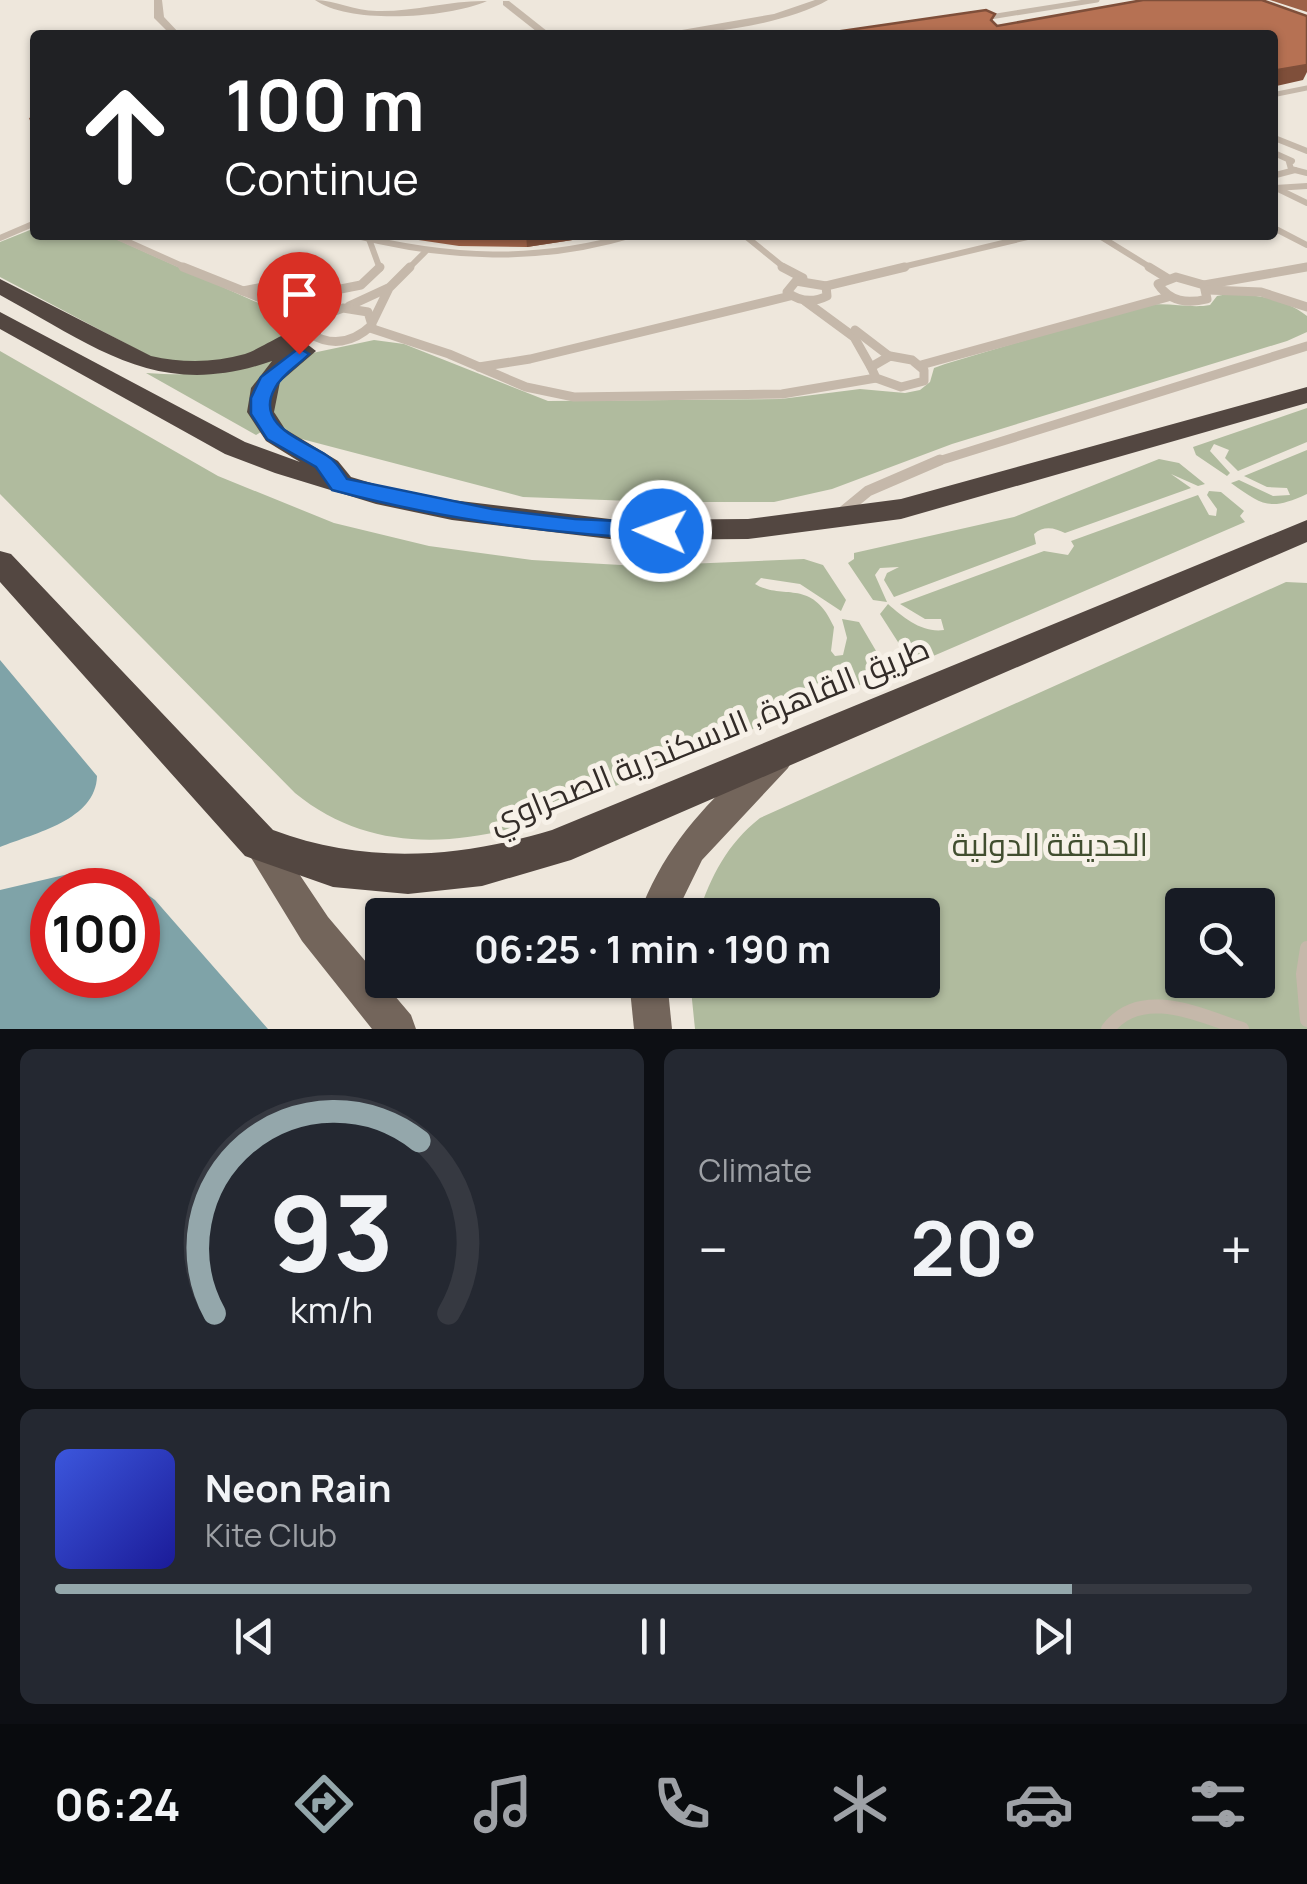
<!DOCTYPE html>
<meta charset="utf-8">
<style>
body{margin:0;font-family:Manrope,Cairo,sans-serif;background:#242831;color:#f1f3f6;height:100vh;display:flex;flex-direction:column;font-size:38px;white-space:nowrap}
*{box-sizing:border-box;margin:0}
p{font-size:32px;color:#9ea1a6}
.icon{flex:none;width:55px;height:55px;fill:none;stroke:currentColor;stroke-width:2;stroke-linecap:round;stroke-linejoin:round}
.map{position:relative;height:1029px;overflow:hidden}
.drawer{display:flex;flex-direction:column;gap:20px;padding:20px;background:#0d0f14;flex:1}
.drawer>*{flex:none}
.hud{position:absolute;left:30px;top:30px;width:1248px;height:210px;border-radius:10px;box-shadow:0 2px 8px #0004;background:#202124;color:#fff;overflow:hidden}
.tools{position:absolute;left:1165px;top:888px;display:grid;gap:20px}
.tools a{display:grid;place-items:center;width:110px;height:110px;border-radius:10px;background:#171b24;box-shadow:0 2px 8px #0004;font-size:50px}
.speed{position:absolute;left:30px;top:868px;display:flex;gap:20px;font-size:50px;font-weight:700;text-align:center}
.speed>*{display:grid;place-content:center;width:130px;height:130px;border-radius:50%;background:#171b24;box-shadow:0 2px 8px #0004;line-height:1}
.speed .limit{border:15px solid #d22;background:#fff;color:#111}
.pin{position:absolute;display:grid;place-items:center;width:85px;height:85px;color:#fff;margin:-102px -42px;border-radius:50% 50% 50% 0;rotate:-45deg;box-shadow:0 0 10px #0007}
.pin .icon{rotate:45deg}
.me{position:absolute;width:110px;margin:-55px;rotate:272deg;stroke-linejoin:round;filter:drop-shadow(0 0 8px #0008)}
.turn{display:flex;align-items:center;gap:35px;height:210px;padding:0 30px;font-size:45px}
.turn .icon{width:130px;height:130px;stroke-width:2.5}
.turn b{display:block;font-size:70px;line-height:85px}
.big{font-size:75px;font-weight:700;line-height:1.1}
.drawer .card{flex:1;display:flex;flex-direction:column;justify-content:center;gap:15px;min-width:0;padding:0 35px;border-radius:15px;background:#242831}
.drawer .dial{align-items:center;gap:0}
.dial svg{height:260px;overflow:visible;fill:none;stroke:#363941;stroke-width:7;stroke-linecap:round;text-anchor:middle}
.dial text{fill:#f1f3f6;stroke:none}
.song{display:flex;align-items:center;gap:30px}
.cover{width:120px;height:120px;border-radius:15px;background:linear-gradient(135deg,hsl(230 70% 55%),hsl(240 70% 35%))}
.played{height:10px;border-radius:5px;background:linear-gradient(90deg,#94a7ab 85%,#363941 85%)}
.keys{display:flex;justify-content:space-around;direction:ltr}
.heat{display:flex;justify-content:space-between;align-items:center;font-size:55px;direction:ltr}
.drawer .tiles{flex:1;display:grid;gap:20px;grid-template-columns:1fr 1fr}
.card:last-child{grid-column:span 2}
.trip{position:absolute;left:365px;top:898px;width:575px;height:100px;border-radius:10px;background:#171b24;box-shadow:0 2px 8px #0004;font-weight:700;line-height:100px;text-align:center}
.menu{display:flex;height:160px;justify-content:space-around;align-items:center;background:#090b0e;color:#9ea1a6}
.menu .icon{width:70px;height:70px}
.menu .current{color:#94a7ab}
.menu b{font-size:45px;color:#f1f3f6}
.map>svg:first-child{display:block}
</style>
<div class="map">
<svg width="1307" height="1029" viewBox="0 0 1307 1029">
<rect width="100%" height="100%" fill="#eee7dc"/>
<g fill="#b0bb9e" fill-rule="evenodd">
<polygon points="35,228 35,235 107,235 285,315 291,321 292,330 278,346 210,364 157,360 0,277 0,242"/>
<path d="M1228,294C1257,295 1283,297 1307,316V332L1287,341L952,444L832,489L774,502H659L523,497L294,437L280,429L267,392L303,355L374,340L404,344L548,401L781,399L860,389L905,393L920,390L930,382L934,368L945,364L1140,306C1167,301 1189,309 1210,305L1217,296Z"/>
<path d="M301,345L272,367L261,432L256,435L146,373C208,377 245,372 301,345Z"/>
<path d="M0,351L218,476L334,523L429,546L532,560L639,566L804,559L823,565L846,600L841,611L800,584L761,578L755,584C783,601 812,577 834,627L831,651L835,656L843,655L847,638L842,619L859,622L882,661L877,669L879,677L514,828C436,848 360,846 295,793L0,494Z"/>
<polygon points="1307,408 1307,442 1238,471 1225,458 1229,450 1214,444 1210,451 1230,473 1227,476 1196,455 1193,447"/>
<path d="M1307,450V494C1270,511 1263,506 1231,483L1239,480L1273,496L1290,495L1287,488L1267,487L1244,476Z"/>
<path d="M1159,459L1179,463L1205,484L1198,486L1171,474L1191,488L1065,533C1055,528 1044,525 1034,534L1036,544L894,597L884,580L887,573L899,567L880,568L875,575L887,602L873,600L848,563L854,559V553L1014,517Z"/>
<path d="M1209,491L1221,492L1244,511L1240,516L1245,522L924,660L915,653H905L880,614L888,604C904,618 922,633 944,630L941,619H925L900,604L1044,551L1068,555L1074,546L1071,541L1198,495L1209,515L1216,516L1217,509L1207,495Z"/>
<path d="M1286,582L1307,583V1029H695L690,980H922V915H698C711,876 727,844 760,818ZM1182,905H1258V980H1182Z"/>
</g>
<g fill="#7fa3a8" fill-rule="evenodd">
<path d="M0,660L97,776C96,820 35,833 0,847Z"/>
<path d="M77,872L119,874L155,900L268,1029H0V890ZM52,890H138V975H52Z"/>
</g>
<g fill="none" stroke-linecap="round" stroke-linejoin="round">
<g stroke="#c5b8aa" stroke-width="5">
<polyline points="984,18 1097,0"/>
<polyline points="1272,95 1307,88"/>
</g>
<g stroke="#c5b8aa" stroke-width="6">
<polyline points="1272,137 1307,151"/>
<polyline points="1272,152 1292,161"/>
<polyline points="1289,162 1291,169 1307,173"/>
<polyline points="1272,176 1295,170"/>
<polyline points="1272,186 1307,203"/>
<polyline points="1275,188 1307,186"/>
<polyline points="1272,227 1307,245"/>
<polyline points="113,235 189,269"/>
<path d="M353,235C448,259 538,263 632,235"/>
<polyline points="744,235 786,269"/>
<polyline points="1098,235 1153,269"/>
<polyline points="0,238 35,223"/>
<polyline points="369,239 380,269"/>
<polyline points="408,269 426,251"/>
<polyline points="894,269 1036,235"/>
<polyline points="1293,269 1307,267"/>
</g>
<g stroke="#c5b8aa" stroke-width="9">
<polyline points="183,267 313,319"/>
<polyline points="782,267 803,278"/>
<polyline points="1149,267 1167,278"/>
<path d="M1176,277L1204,285L1207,299C1187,304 1170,302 1158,284Z"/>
<path d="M796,281L826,286L827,296C813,303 800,302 787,292Z"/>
<polyline points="1204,285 1307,267"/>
<polyline points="826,286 905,267"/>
<polyline points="1208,290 1261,292 1307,307"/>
<polyline points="243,291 278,284 285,296 295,298 361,285 380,267"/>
<polyline points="805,301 854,337 871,367"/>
<polyline points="349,306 388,288"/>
<path d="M343,308L368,312L372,325C353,343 331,347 309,333L313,319Z"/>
<polyline points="373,321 389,288 410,267"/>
<polyline points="370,328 449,354 526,387 574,397 782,394 876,378"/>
<polyline points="855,330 889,356"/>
<polygon points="890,356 912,360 924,370 924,381 901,387 876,378 871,367"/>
<polyline points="921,365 1168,297"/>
<polyline points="479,367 530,359 790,296"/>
<polyline points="932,463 1307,346"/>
</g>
<polyline stroke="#c5b8aa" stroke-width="11" points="840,514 868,491 940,460"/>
<g stroke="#c5b8aa" stroke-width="14">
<polyline points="1307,948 1303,974 1307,1020"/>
<path d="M1108,1029C1141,986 1199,1015 1242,1029"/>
</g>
<g fill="#c5b8aa" fill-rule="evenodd">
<polygon points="154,0 162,0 164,17 181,35 171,35 154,18"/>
<path d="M315,0C335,0 354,11 377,11C413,12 452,0 487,1C449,18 350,25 315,0Z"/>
<path d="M815,0H828C784,25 704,35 653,35L774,14Z"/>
<polygon points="503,1 509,1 552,35 541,35 503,5"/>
</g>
<g fill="#73655b" fill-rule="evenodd">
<path d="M777,746L788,750L793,759L788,768L702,860L675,915H639C660,857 694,816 739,774C751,763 762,751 777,746Z"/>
<polygon points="259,828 271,832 328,917 411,1015 416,1029 372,1029 302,941 242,843 247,832"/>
<polygon points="629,980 667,980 672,1029 634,1029"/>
</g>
<g fill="#534741" fill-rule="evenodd">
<path d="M0,279L151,356C182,363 214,363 245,354C266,347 296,322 318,328L321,333L307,344L316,351L280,382L274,412L285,429L338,461L351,477L378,485L452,500L618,520L748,519L901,499L1307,387V403L901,519L748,539L618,540L452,520L376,504L275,473L225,454L0,329V312L245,442L300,462L266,441L247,412L251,388L272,361C158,401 96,347 0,295Z"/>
<path d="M1307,520V542L571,860L482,886L408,894L333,887L245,856L0,582V551L11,554L273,830C366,865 459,858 552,830Z"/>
</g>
</g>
<g fill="#9d6147">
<polygon points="1270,0 1307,0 1307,12"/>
<polygon points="35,116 35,133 29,118"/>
<polygon points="385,235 605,235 527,247 459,246"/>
</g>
<g fill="#7f4f3a">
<polygon points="1307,65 1307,72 1303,80 1272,87 1272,71"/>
<polygon points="526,235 605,235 527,247"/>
</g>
<polygon fill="#b67153" stroke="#7f4f3a" stroke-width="2.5" points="1143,0 1262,0 1307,16 1307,65 1272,71 1272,35 814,35 986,10 995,14 991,20 997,26"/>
<path fill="#1a73e8" stroke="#114b97" stroke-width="2.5" d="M299,348L309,354C299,365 282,374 275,388C254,425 303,440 326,455C335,460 341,470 347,479L492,509L575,519L661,523L673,531L661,539C549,534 440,519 332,490L316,467L267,439L251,414V398L261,377Z"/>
<g text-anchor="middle" stroke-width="10" stroke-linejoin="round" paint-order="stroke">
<g font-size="32" fill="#332c28" stroke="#f7f1e8">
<text transform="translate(709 735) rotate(-22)" y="11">طريق القاهرة, الاسكندرية الصحراوي</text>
</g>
<g font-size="32" fill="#414e2f" stroke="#f7f1e8">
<text x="1050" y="856">الحديقة الدولية</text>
</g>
</g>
</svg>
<div class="tools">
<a><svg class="icon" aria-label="search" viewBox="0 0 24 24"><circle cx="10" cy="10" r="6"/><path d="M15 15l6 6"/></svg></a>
</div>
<div class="speed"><div class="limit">100</div></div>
<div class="pin" style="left:299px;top:354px;background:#d93025"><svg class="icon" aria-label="arrive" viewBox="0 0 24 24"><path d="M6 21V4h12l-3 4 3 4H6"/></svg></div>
<svg class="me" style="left:661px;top:531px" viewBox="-20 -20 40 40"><circle r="17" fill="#1a73e8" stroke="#fff" stroke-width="3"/><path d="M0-11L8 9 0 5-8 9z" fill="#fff"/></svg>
<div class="trip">06:25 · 1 min · 190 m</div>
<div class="hud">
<div class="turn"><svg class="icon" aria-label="ahead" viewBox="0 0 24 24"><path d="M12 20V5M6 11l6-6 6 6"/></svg><div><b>100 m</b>Continue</div></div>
</div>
</div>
<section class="drawer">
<div class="tiles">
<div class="card dial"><svg viewBox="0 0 100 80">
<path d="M14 69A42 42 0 1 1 86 69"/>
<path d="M14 69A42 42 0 0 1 77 16" stroke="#94a7ab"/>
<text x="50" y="56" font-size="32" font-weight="700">93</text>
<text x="50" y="72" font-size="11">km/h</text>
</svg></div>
<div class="card"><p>Climate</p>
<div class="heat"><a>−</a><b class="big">20°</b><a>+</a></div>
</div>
<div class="card">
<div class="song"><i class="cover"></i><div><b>Neon Rain</b><p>Kite Club</p></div></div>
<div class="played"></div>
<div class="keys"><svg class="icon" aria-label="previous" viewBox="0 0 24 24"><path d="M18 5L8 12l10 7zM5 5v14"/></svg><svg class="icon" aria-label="pause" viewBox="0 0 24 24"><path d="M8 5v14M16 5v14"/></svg><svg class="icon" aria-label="next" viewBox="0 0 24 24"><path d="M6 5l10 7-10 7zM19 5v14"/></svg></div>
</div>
</div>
</section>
<nav class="menu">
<b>06:24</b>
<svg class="icon current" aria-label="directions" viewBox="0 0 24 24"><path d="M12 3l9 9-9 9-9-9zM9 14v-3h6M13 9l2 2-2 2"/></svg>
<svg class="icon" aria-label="music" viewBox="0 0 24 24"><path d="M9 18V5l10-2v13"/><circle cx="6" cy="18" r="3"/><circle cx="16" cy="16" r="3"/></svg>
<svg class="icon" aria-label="phone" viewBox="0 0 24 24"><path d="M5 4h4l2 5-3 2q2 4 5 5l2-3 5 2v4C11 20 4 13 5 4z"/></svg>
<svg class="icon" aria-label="climate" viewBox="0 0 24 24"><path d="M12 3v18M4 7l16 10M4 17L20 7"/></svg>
<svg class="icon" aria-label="car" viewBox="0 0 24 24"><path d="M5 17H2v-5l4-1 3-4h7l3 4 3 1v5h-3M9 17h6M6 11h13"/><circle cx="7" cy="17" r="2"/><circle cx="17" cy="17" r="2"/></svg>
<svg class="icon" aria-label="filters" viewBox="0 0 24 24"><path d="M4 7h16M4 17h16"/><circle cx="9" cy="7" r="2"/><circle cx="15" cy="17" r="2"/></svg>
</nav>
